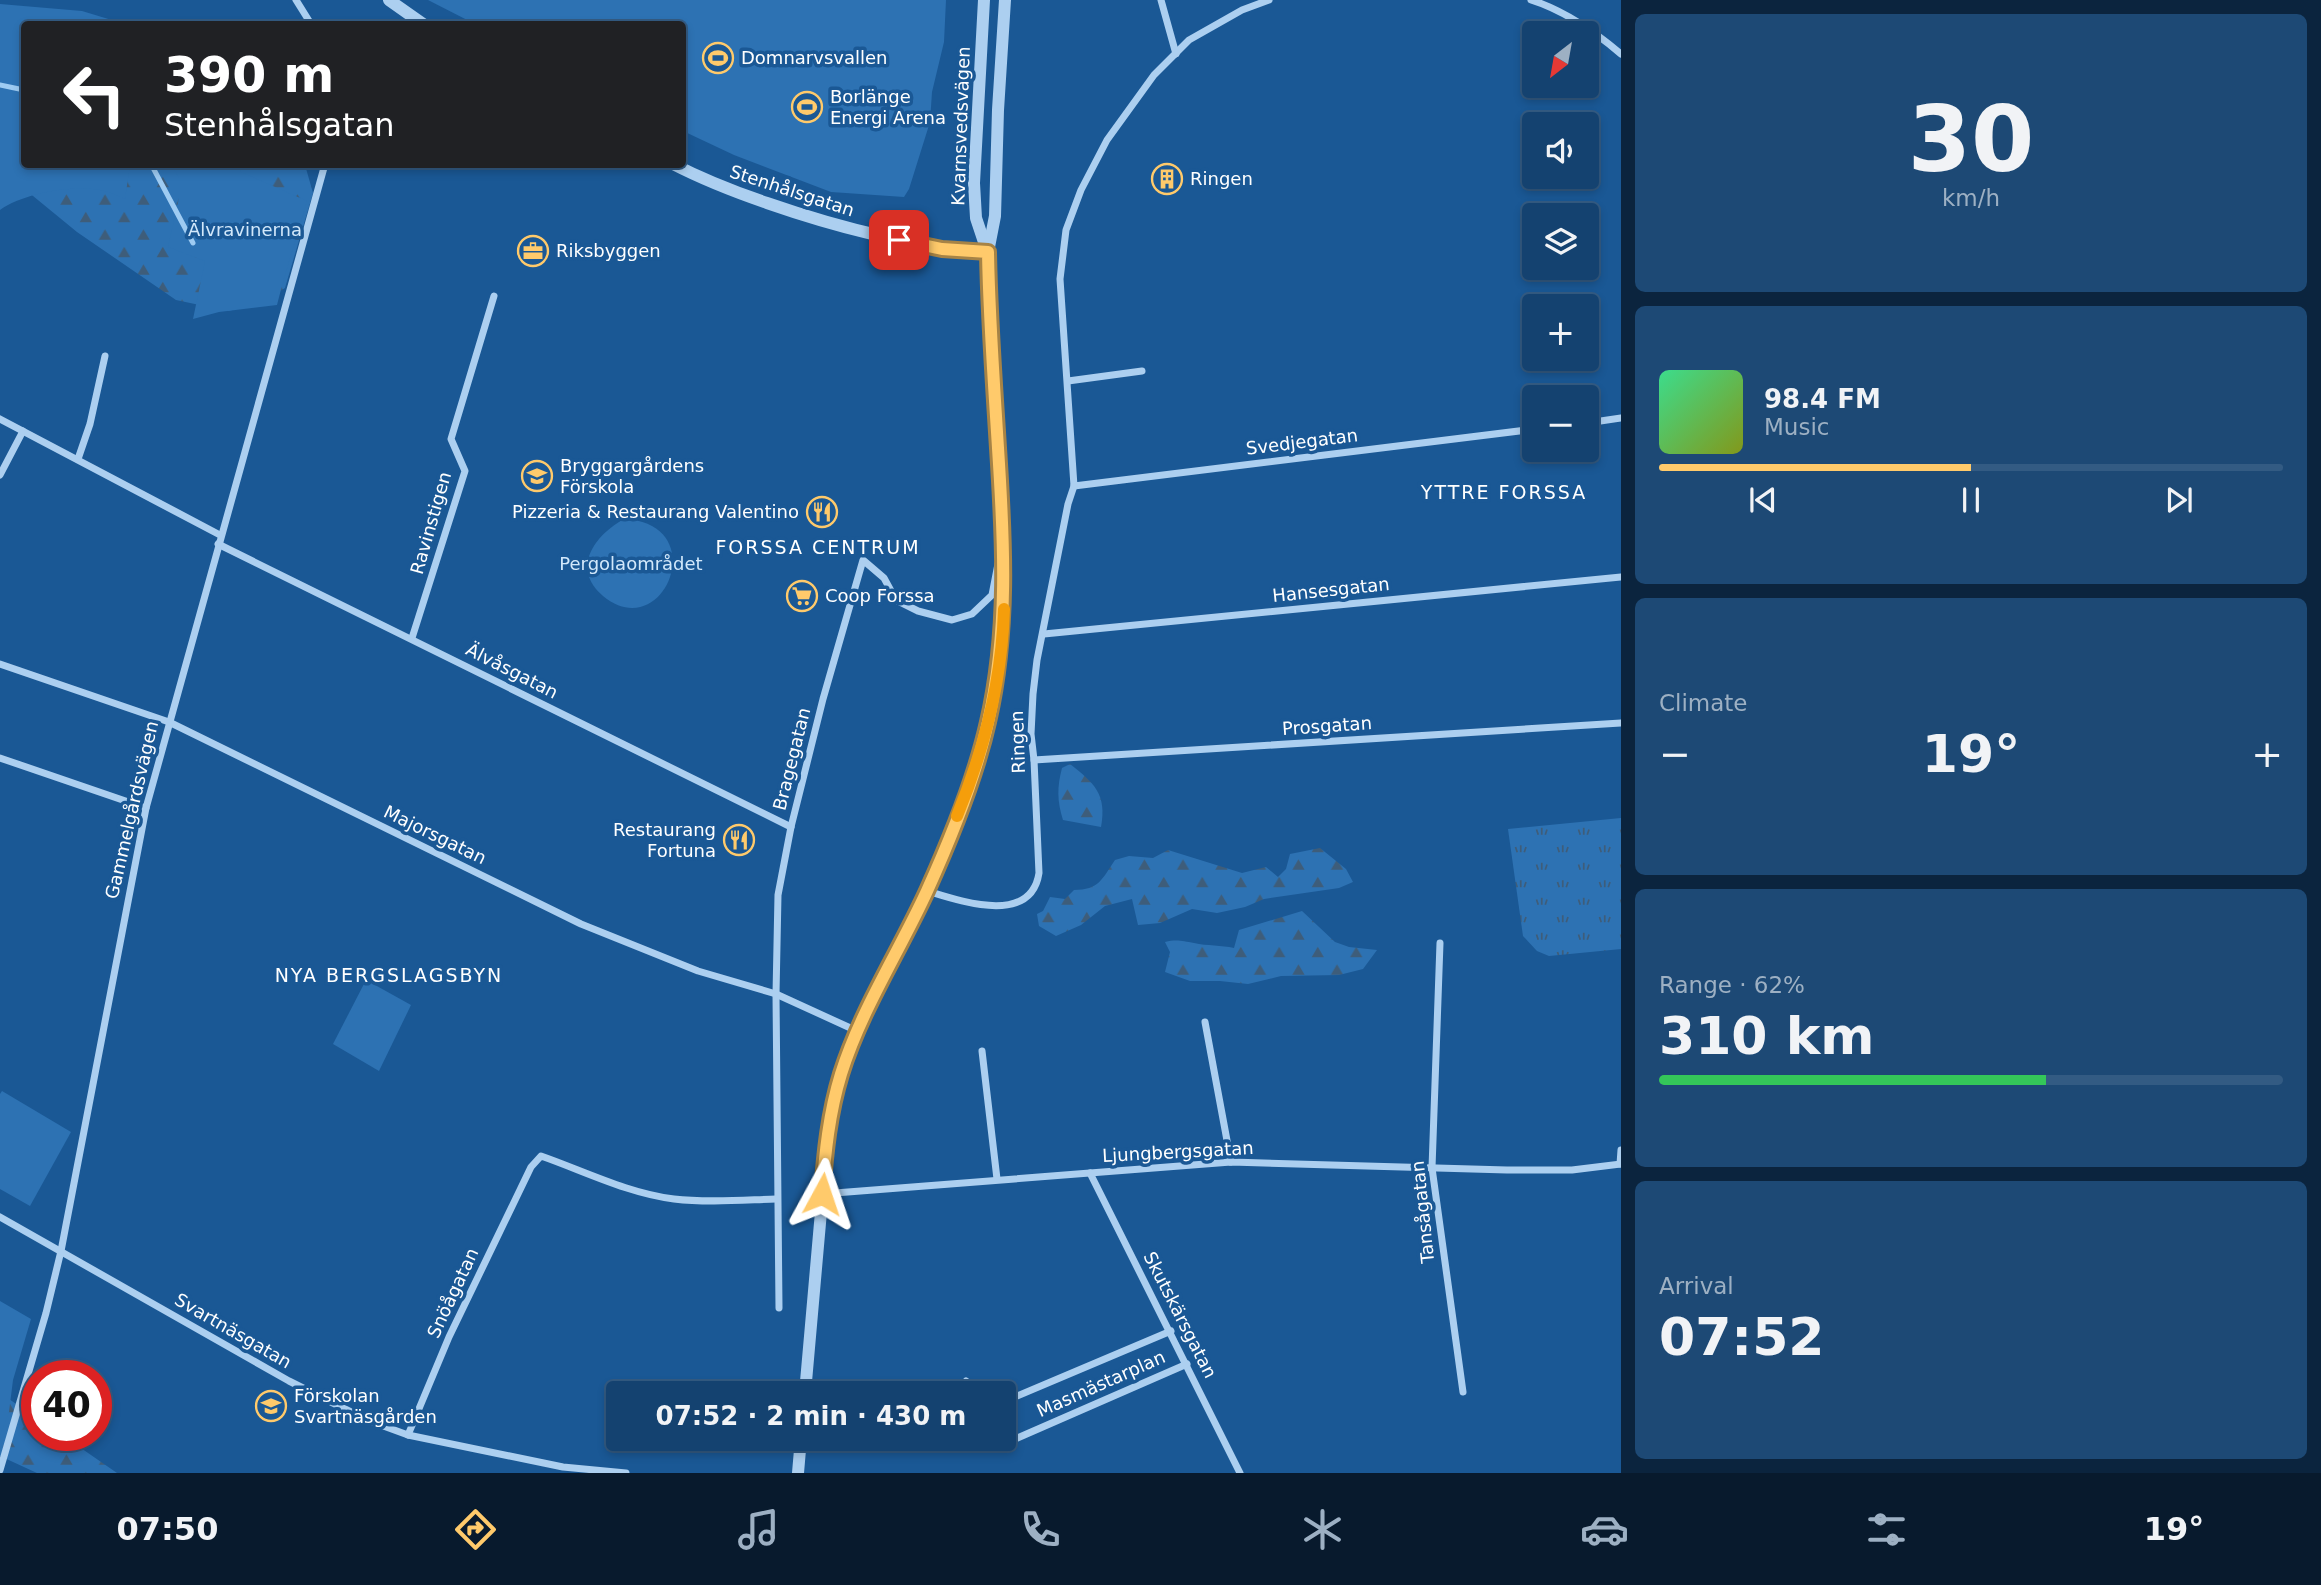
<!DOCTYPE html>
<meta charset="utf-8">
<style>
body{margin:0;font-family:"DejaVu Sans",sans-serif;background:#1d4975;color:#f1f3f6;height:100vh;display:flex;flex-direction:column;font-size:26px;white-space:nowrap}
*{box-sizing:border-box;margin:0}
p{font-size:23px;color:#9db0c3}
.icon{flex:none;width:38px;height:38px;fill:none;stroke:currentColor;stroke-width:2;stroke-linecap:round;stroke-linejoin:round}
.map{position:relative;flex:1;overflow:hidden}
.panel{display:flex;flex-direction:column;gap:14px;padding:14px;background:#0b243e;width:700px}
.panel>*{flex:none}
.banner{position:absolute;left:21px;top:21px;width:665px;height:147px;border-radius:7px;box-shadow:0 4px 10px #0003,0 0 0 2px #335b83;background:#202124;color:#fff;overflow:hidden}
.needle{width:46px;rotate:211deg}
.buttons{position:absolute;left:1522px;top:21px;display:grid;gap:14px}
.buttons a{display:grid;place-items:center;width:77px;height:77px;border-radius:7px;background:#144270;box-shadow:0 4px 10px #0003,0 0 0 2px #335b83;font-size:35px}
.speed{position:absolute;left:21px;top:1360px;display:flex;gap:14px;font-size:35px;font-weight:700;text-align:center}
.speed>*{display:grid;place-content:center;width:91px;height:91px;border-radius:50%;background:#144270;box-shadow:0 4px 10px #0003,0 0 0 2px #335b83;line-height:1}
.speed .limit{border:10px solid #d22;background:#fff;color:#111}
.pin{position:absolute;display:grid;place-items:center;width:60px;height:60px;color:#fff;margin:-30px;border-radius:14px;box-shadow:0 4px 10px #0006}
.me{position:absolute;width:77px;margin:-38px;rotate:5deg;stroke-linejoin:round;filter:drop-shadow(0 0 5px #0008)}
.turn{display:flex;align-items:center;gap:24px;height:147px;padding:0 28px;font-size:32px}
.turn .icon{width:91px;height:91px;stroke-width:2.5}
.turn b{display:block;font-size:49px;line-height:60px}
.big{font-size:52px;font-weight:600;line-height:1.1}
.panel .card{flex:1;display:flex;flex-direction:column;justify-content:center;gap:10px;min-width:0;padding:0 24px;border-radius:10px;background:#1d4975}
.panel .dial{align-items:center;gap:0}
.dial b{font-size:91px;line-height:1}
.song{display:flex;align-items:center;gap:21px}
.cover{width:84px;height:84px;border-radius:10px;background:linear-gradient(135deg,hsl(150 70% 55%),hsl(70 70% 35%))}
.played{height:7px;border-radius:4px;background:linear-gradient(90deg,#ffca6b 50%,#335b83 50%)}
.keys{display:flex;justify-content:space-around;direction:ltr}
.heat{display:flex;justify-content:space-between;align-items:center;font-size:38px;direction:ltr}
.charge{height:10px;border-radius:5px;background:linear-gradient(90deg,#34c759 62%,#335b83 0)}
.trip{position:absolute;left:606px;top:1381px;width:410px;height:70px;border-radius:7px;background:#144270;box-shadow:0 4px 10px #0003,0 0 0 2px #335b83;font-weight:600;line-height:70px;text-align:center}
.tabs{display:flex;height:112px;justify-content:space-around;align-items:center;background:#081a2d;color:#9db0c3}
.tabs .icon{width:49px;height:49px}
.tabs .current{color:#ffca6b}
.tabs b{font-size:32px;color:#f1f3f6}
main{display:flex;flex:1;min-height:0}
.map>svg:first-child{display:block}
</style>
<main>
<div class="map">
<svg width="1621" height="1473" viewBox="0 0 1621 1473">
<defs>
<pattern id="grass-tufts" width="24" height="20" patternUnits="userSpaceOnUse" patternTransform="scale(1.75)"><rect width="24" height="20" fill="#2d72b3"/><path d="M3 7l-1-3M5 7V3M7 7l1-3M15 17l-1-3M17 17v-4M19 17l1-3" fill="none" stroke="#3e5d7a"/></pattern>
<pattern id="forest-firs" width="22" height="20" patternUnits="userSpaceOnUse" patternTransform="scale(1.75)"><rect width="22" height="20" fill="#2d72b3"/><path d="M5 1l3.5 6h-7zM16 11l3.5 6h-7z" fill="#3e5d7a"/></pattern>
</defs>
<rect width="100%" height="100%" fill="#1a5895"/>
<polygon fill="url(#grass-tufts)" points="1621,818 1621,949 1549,956 1537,951 1523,936 1508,829"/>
<g fill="url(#forest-firs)">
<polygon points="24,24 24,164 305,165 313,193 285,288 258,304 228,311 176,300 77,232 5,173"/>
<path d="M1070,764C1094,783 1107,794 1101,827L1063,820C1057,801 1057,787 1062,768Z"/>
<path d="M1320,848L1346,869L1353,882L1339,888L1264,899L1245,907L1217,913L1192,909L1160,923L1138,925L1132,899L1105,906L1081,925L1056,936L1039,926L1037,914L1043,911L1050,897L1065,899L1074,890C1099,890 1102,879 1115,860L1129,856L1153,858L1168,850L1242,873L1266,867L1278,877L1286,869L1290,854Z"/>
<path d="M1302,911L1335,942L1349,947L1377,950L1363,969L1339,975L1281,976L1248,984L1220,981H1190L1165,972L1170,952L1165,942C1177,939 1182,941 1194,943C1207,946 1221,945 1234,948L1239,930Z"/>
<polygon points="0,1393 37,1418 37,1435 62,1435 117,1473 37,1473 0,1456"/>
</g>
<g fill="#2d72b3">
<polygon points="428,0 946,0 944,42 932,92 930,122 909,189 904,197 831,192 734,155 683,131 682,24 475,24"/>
<path d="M0,4L82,11L115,21L141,24H24V164L130,165L125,199C118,196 111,192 104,191C75,184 24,193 0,210Z"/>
<path d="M172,165H239L241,172L307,201C297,236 286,269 277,305L219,312L193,319L205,261L168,247L179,198V178Z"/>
<path d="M624,519C713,523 664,646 603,596C570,568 595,535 624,519Z"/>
<polygon points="366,980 411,1005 379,1071 333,1044"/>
<polygon points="2,1091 71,1132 30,1206 0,1189 0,1094"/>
<polygon points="0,1301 31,1319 13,1380 9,1412 0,1435"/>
</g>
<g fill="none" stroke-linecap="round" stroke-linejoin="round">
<g stroke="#9ecbf2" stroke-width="5">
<polyline points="0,85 24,90"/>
<polyline points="151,164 193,243"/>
</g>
<g stroke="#accff0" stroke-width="7">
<polyline points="296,0 311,24"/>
<polyline points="1161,0 1176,54"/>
<path d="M1531,0C1563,10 1595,32 1621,54"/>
<polyline points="1068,381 1142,371"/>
<polyline points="0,419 220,535"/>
<polyline points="1587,423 1621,418"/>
<polyline points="78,459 90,424 105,356"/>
<polyline points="0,475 23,431"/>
<polyline points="1074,486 1535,429"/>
<polyline points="218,544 791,827"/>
<polyline points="1044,634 1621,577"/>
<polyline points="412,638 465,471 451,439 494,296"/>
<polyline points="0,664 169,722 581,924 698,971 776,994 857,1031"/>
<polyline points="0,758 146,808"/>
<polyline points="1034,760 1621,723"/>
<path d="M927,891C960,901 1031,926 1039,873L1034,760L1031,734L1033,694L1037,660L1068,504L1074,486L1060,279L1066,230L1081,190L1107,140L1154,75L1189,40L1242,10L1269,0"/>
<polyline points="1440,943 1432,1168 1463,1392"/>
<polyline points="1205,1022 1231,1162"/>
<polyline points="982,1051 997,1179"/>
<polyline points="1620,1164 1621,1150"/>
<polyline points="1090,1173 1240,1473"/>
<polyline points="822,1194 1231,1162 1507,1170 1572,1170 1621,1164"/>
<polyline points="0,1217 289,1381 367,1420 408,1435 563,1467 626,1473"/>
<polyline points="779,1308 776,994 778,895 791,827 823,699 863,560 884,578 896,600 918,611 952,620 972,614 992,595 998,564"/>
<polyline points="966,1381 982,1393"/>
<polyline points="1003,1402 1171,1331"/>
<polyline points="1003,1418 1013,1440 1187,1364"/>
<path d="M408,1435L449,1337L531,1167L541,1156C584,1171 627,1193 674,1199C708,1203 743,1200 776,1199"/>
<polyline points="0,1470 46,1313 61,1251 146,808 325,164"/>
</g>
<g stroke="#accff0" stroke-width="12">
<polyline points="389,0 423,24"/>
<polyline points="984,0 974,183 976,218 987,251"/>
<path d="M673,164C704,180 735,192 767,203C839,228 912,247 988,252"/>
<polyline points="805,1393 829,1121 841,1073 857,1031 927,891 972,780 988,722 998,667 1003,625 1003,529 991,338 988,252 995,216 998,110 1005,0"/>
<polyline points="798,1473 801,1438"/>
</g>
</g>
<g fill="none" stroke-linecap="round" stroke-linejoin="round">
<g stroke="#a68346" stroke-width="18">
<path id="route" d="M822,1194C825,1153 829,1113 841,1074C861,1010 899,952 927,891C951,838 975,780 988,722C1009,631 1004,540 998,448C994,383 989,317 988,252L942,249L899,240"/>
</g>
<use href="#route" stroke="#ffca6b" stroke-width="12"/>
<path stroke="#f59e0b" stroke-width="12" d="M957,816C984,750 1002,680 1004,609"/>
</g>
<defs>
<g id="stadium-ring" transform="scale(1.575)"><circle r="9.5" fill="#1a5895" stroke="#ffca6b" stroke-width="1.5"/><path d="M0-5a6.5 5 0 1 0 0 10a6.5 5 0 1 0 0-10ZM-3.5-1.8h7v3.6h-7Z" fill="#ffca6b"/></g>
<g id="building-ring" transform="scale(1.575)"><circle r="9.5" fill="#1a5895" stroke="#ffca6b" stroke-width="1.5"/><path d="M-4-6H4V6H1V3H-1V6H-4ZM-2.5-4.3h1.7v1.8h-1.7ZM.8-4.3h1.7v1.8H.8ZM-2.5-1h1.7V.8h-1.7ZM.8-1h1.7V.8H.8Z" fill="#ffca6b"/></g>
<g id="office-ring" transform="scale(1.575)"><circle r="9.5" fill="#1a5895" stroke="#ffca6b" stroke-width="1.5"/><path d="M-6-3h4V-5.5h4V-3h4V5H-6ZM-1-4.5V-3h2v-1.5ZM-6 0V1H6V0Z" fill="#ffca6b"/></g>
<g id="school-ring" transform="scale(1.575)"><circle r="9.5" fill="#1a5895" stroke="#ffca6b" stroke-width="1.5"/><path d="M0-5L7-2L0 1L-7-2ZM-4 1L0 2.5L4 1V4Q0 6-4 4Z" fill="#ffca6b"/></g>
<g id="restaurant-ring" transform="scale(1.575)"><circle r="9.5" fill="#1a5895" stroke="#ffca6b" stroke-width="1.5"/><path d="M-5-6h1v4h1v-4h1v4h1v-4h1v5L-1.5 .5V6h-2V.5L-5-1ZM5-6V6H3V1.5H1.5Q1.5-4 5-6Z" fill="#ffca6b"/></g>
<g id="supermarket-ring" transform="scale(1.575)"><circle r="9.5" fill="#1a5895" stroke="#ffca6b" stroke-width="1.5"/><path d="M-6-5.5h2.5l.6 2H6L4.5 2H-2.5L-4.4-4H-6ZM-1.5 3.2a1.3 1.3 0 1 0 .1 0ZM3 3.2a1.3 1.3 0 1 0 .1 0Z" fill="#ffca6b"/></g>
</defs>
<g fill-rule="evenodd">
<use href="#stadium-ring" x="718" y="58"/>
<use href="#stadium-ring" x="807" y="107"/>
<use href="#building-ring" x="1167" y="179"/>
<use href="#office-ring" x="533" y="251"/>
<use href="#school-ring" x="537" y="476"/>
<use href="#restaurant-ring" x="822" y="512"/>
<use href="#supermarket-ring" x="802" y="596"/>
<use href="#restaurant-ring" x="739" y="840"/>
<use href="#school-ring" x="271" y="1406"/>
</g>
<g text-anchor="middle" stroke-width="7" stroke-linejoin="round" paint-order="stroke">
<g font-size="18" fill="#fff" stroke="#1a5895" text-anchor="start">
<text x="741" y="64">Domnarvsvallen</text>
<text x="830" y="103">Borlänge<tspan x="830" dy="21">Energi Arena</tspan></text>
<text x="1190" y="185">Ringen</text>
<text x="556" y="257">Riksbyggen</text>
<text x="560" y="472">Bryggargårdens<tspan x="560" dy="21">Förskola</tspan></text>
<text x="799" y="518" text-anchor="end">Pizzeria &amp; Restaurang Valentino</text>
<text x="825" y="602">Coop Forssa</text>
<text x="716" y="836" text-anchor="end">Restaurang<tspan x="716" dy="21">Fortuna</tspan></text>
<text x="294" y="1402">Förskolan<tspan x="294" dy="21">Svartnäsgården</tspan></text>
</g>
<g font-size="18" fill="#fff" stroke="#1a5895">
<text transform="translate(961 126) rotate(-88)" y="6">Kvarnsvedsvägen</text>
<text transform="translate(792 191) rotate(18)" y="6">Stenhålsgatan</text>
<text transform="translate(1302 442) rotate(-7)" y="6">Svedjegatan</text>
<text transform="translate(431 523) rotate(-74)" y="6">Ravinstigen</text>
<text transform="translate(1331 590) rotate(-6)" y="6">Hansesgatan</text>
<text transform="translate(512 671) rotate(27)" y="6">Älvåsgatan</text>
<text transform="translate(1327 726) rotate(-4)" y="6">Prosgatan</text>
<text transform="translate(1018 742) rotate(-92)" y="6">Ringen</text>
<text transform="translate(792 759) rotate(-76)" y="6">Bragegatan</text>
<text transform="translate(132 810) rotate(-77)" y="6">Gammelgårdsvägen</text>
<text transform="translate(435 835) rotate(26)" y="6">Majorsgatan</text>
<text transform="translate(1178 1152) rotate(-3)" y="6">Ljungbergsgatan</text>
<text transform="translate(1423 1212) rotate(-96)" y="6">Tansågatan</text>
<text transform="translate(453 1293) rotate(-65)" y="6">Snöågatan</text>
<text transform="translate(1180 1315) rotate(63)" y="6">Skutskärsgatan</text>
<text transform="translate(233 1331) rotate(30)" y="6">Svartnäsgatan</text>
<text transform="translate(1101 1384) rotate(-24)" y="6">Masmästarplan</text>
</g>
<g font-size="18" fill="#d2e8fb" stroke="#1a5895">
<text x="245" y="236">Älvravinerna</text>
<text x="631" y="570">Pergolaområdet</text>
</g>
<g font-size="19" letter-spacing="2" fill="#fff" stroke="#1a5895">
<text x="1504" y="499">YTTRE FORSSA</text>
<text x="818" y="554">FORSSA CENTRUM</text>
<text x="389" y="982">NYA BERGSLAGSBYN</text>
</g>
</g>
</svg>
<div class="buttons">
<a><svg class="needle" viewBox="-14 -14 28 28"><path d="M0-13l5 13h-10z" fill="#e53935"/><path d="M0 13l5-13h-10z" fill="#9db0c3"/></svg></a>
<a><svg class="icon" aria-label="sound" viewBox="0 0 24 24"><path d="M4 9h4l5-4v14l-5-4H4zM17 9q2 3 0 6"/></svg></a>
<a><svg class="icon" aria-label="layers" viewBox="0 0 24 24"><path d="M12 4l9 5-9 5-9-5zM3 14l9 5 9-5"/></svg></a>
<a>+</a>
<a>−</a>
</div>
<div class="speed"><div class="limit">40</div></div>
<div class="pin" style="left:899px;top:240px;background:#d93025"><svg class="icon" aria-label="arrive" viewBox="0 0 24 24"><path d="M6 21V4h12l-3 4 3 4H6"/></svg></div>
<svg class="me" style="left:822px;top:1194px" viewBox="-20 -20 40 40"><path d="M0-17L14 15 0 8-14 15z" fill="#ffca6b" stroke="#fff" stroke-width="4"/></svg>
<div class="trip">07:52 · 2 min · 430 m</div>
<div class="banner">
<div class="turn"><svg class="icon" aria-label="left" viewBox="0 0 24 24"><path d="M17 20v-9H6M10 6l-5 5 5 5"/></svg><div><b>390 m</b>Stenhålsgatan</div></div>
</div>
</div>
<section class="panel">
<div class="card dial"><b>30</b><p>km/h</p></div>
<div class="card">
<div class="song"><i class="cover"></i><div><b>98.4 FM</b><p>Music</p></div></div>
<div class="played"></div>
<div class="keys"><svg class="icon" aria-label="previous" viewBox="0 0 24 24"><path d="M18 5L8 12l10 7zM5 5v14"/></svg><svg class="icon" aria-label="pause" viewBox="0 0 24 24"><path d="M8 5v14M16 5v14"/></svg><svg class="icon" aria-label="next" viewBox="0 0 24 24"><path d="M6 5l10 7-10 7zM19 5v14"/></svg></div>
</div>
<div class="card"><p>Climate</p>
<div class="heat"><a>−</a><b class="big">19°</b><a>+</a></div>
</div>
<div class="card"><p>Range · 62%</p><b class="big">310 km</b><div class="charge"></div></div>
<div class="card"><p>Arrival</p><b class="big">07:52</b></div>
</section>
</main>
<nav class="tabs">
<b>07:50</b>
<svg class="icon current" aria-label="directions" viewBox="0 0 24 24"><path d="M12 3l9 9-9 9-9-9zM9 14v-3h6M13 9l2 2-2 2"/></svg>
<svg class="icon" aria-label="music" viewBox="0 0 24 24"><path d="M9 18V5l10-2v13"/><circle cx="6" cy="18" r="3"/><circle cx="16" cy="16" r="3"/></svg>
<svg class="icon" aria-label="phone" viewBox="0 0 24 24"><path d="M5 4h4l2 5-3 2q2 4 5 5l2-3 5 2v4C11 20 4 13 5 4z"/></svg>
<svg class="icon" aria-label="climate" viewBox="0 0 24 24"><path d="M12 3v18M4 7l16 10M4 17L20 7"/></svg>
<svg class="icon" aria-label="car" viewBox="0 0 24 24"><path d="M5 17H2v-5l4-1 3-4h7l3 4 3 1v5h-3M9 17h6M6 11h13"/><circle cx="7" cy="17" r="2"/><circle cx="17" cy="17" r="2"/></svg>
<svg class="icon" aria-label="filters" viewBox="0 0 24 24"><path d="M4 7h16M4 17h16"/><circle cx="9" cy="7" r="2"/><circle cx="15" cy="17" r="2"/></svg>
<b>19°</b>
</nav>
